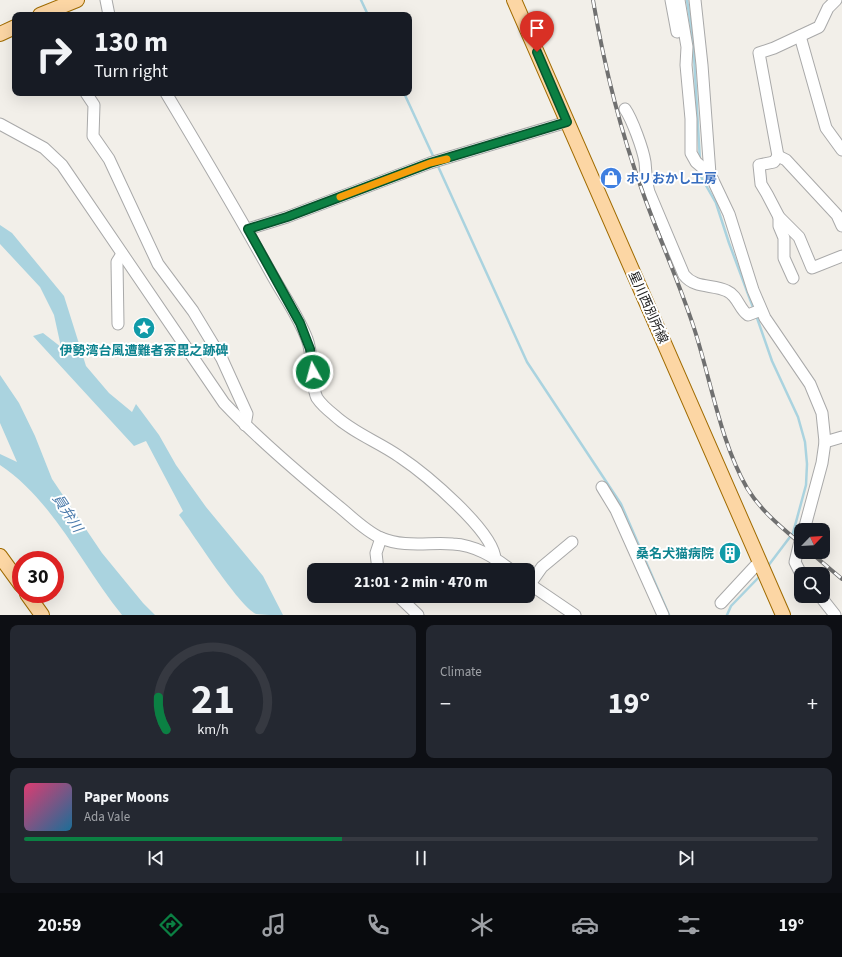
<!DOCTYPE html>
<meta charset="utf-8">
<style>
body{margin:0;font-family:"Source Sans 3","Noto Sans JP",sans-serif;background:#242831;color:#f1f3f6;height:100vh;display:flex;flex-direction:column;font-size:15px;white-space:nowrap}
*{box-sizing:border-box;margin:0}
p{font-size:13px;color:#9ea1a6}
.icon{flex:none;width:22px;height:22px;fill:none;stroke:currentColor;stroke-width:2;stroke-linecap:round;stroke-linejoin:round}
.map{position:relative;height:615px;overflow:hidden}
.side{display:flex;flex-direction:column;gap:10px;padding:10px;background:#0d0f14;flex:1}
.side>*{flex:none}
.banner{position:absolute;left:12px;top:12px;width:400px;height:84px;border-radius:8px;box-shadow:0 4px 16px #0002;background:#171b24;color:#f1f3f6;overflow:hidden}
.needle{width:26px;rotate:65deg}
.buttons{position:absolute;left:794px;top:523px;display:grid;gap:8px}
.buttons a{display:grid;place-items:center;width:36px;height:36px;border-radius:8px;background:#171b24;box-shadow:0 4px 16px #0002;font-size:20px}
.speed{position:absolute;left:12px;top:551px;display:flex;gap:8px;font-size:20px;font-weight:700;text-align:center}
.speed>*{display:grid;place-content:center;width:52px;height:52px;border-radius:50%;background:#171b24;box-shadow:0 4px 16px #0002;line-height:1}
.speed .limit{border:6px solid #d22;background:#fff;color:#111}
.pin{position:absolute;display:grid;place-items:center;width:34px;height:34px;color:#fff;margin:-41px -17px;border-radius:50% 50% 50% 0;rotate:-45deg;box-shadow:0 0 4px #0007}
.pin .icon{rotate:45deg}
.me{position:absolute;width:44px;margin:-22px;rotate:353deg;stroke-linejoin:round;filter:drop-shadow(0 0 3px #0008)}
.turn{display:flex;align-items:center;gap:14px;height:84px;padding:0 16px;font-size:18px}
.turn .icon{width:52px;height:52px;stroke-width:2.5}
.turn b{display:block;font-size:28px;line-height:34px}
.big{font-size:30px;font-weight:700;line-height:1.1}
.side .tile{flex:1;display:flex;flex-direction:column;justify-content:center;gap:6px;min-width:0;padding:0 14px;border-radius:8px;background:#242831}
.side .dial{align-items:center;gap:0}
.dial svg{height:104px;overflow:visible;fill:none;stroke:#363941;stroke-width:7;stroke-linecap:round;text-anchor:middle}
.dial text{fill:#f1f3f6;stroke:none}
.song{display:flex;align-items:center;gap:12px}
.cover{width:48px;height:48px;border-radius:6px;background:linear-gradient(135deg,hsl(340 70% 55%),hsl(200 70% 35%))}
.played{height:4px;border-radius:2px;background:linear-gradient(90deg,#0b8043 40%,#363941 40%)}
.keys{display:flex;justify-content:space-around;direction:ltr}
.heat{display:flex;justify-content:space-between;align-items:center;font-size:22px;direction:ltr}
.side .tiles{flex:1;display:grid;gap:10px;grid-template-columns:1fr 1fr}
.tile:last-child{grid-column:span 2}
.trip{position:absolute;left:307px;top:563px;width:228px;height:40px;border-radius:8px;background:#171b24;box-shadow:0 4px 16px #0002;font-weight:700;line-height:40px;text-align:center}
.tabs{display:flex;height:64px;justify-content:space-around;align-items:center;background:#090b0e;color:#9ea1a6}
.tabs .icon{width:28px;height:28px}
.tabs .current{color:#0b8043}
.tabs b{font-size:18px;color:#f1f3f6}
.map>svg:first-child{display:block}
</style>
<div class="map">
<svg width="842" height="615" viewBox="0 0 842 615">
<rect width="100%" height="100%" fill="#f2efe9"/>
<g fill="#aad3df">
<path d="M0,225L12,233L64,296L86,366L109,393L132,412L136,404L159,435L176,465L206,507L263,576L283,615C275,615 263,615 256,614C238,605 194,535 179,515L183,511L146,441L134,446L33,336L43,333L61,347L54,315L40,287L0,244Z"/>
<path d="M0,375L19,403L35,436L52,479L102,553L143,603L155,615H122C82,566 54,501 0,465V454L17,462L0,423Z"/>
</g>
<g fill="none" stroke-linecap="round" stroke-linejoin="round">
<g stroke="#aad3df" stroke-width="2.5">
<polyline points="361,0 368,15"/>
<polyline points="687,0 693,39 700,161"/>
<polyline points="404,93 434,158"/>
<polyline points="437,164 527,362 621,504 669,615"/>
<polyline points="700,170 700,175 716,203 729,243 754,310"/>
<polyline points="756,315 772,361 798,417 805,442 807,464 806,485 793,533 768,566"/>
<polyline points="727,615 731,606 760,576"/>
</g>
<g stroke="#a9a9a9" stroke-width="13">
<g id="minor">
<polyline points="106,0 109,15"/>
<polyline points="671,0 677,32"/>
<polyline points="679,0 687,47 686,65 691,119 691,153 696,162 710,174"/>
<polyline points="695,0 702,65 710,174 729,214 753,290 765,318 810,384 822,413 825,442 822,463 804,530"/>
<polyline points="836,0 828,8 819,27 774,48 759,53 778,156 786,160 837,215 842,226"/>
<polyline points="800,36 826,128 842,150"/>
<polyline points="86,93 94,105 93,136 109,159 158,264 193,311 222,359 247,414 245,425"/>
<path d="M166,93C202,153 237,212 271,273C283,295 298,315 307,339C314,356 310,384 317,398C321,404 329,411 334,415C353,433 379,442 400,457C424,473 494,531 495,559"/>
<path d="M625,109C632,119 643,149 645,162C646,172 646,182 649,192L684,275C695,289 713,284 727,291C738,296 739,309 748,315L761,310"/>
<path d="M0,124L44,148L62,165L224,403C259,440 298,473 337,505C351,516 365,531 381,538C405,548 429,542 453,544C475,545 494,557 511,570"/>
<polyline points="778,156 774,162 759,165 761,184 767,194 779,217 799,237 812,268 842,256"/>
<polyline points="779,217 779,226 784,238 784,258 793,278"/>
<polyline points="248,229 287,217 430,163 567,122"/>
<polyline points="118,324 117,262 122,254"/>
<polyline points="825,442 842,437"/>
<polyline points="602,487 616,510 663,615"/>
<polyline points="801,537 795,562 801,574"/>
<polyline points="378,570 376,553 381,538"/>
<polyline points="528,583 575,615"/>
<polyline points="530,584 542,567 572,542"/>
<polyline points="398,596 418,615"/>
<polyline points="820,596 835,615"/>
<polyline points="721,603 759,562"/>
</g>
</g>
<g stroke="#a06b00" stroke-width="16">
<g id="major">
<polyline points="514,0 783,615"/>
<polyline points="40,15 77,0"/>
<polyline points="0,34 15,27"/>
<polyline points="0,556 21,585"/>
<polyline points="27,594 42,615"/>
</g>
</g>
<use href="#minor" stroke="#fff" stroke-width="11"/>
<use href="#major" stroke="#fcd6a4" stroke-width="14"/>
<g stroke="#707070" stroke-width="4">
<g id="rail">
<path d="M593,0C604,65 620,130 643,193C659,238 679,282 694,328C711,380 720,441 747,488C761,511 781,527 801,544"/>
<polyline points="810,552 842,579"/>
</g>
</g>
<use href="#rail" stroke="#fff" stroke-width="2.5" stroke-dasharray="8" stroke-linecap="butt"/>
</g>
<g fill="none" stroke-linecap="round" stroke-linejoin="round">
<g stroke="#07532c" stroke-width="10">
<polyline id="route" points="313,372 310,349 300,323 248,229 287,217 430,163 567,122 537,52"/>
</g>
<use href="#route" stroke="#0b8043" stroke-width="7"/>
<polyline stroke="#f59e0b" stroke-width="7" points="340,197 430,163 447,159"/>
</g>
<defs>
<g id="shop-disc" transform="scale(1.15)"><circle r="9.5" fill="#3f7fe0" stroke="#fff"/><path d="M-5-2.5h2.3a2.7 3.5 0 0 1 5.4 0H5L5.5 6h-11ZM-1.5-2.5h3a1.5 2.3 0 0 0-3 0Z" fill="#fff"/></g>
<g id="sight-disc" transform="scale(1.15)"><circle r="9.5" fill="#0f9aa8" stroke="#fff"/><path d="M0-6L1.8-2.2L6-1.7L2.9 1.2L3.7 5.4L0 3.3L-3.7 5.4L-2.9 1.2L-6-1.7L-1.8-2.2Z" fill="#fff"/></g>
<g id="building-disc" transform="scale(1.15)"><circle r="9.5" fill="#0f9aa8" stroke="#fff"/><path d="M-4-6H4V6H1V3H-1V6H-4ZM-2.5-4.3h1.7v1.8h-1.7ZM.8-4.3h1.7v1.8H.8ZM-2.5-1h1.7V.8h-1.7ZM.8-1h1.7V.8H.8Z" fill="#fff"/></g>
</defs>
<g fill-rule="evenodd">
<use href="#shop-disc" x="611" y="178"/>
<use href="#sight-disc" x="144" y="328"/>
<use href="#building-disc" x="730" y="553"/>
</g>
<g text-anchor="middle" stroke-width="4" stroke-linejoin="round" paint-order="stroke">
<g font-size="13" font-weight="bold" fill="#366cbe" stroke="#fff" text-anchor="start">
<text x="626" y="183">ホリおかし工房</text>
</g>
<g font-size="13" fill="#222" stroke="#fff">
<text transform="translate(649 307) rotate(66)" y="5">星川西別所線</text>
</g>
<g font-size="13" font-weight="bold" fill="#0d838f" stroke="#fff">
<text x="144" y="355">伊勢湾台風遭難者荼毘之跡碑</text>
<text x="714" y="558" text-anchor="end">桑名犬猫病院</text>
</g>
<g font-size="14" font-style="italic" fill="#4a7aab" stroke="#fff">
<text transform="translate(68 513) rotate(57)" y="5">員弁川</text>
</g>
</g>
</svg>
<div class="buttons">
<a><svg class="needle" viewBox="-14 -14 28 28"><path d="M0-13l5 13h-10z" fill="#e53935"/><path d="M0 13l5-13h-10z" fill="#9ea1a6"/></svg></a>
<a><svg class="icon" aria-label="search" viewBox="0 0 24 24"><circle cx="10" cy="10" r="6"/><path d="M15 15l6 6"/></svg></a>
</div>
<div class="speed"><div class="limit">30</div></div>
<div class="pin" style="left:537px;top:52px;background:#d93025"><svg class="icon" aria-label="arrive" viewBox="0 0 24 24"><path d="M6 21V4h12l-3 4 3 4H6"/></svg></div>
<svg class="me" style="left:313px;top:372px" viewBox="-20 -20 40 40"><circle r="17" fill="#0b8043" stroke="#fff" stroke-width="3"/><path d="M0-11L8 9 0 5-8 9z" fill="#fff"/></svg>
<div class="trip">21:01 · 2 min · 470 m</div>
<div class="banner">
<div class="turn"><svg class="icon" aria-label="right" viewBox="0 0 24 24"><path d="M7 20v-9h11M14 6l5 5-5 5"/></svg><div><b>130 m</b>Turn right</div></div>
</div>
</div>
<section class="side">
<div class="tiles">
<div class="tile dial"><svg viewBox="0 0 100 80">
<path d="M14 69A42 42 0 1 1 86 69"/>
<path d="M14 69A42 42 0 0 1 8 44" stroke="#0b8043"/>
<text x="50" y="56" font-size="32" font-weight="700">21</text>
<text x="50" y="72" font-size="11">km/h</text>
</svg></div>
<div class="tile"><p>Climate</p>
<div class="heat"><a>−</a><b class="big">19°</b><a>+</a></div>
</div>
<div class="tile">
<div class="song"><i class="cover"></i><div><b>Paper Moons</b><p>Ada Vale</p></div></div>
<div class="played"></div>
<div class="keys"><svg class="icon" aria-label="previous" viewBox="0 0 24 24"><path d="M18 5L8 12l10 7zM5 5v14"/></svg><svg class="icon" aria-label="pause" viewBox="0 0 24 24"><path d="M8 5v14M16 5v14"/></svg><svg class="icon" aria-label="next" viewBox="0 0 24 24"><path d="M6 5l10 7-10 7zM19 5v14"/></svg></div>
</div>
</div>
</section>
<nav class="tabs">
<b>20:59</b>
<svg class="icon current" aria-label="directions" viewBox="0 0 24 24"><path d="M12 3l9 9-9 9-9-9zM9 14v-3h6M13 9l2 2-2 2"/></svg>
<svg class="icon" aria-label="music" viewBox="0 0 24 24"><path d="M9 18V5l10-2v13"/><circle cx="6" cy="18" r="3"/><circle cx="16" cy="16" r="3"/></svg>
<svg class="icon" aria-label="phone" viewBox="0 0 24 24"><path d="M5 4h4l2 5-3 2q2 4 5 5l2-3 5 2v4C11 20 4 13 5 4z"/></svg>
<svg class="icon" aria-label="climate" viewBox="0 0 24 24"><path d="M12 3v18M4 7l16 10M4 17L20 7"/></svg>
<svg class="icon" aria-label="car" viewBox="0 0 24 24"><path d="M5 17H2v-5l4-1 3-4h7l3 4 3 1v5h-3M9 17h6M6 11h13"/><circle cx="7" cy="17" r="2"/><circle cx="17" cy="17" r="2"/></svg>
<svg class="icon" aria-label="filters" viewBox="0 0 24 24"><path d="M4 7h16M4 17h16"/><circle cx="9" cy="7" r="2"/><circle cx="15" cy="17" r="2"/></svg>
<b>19°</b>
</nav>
